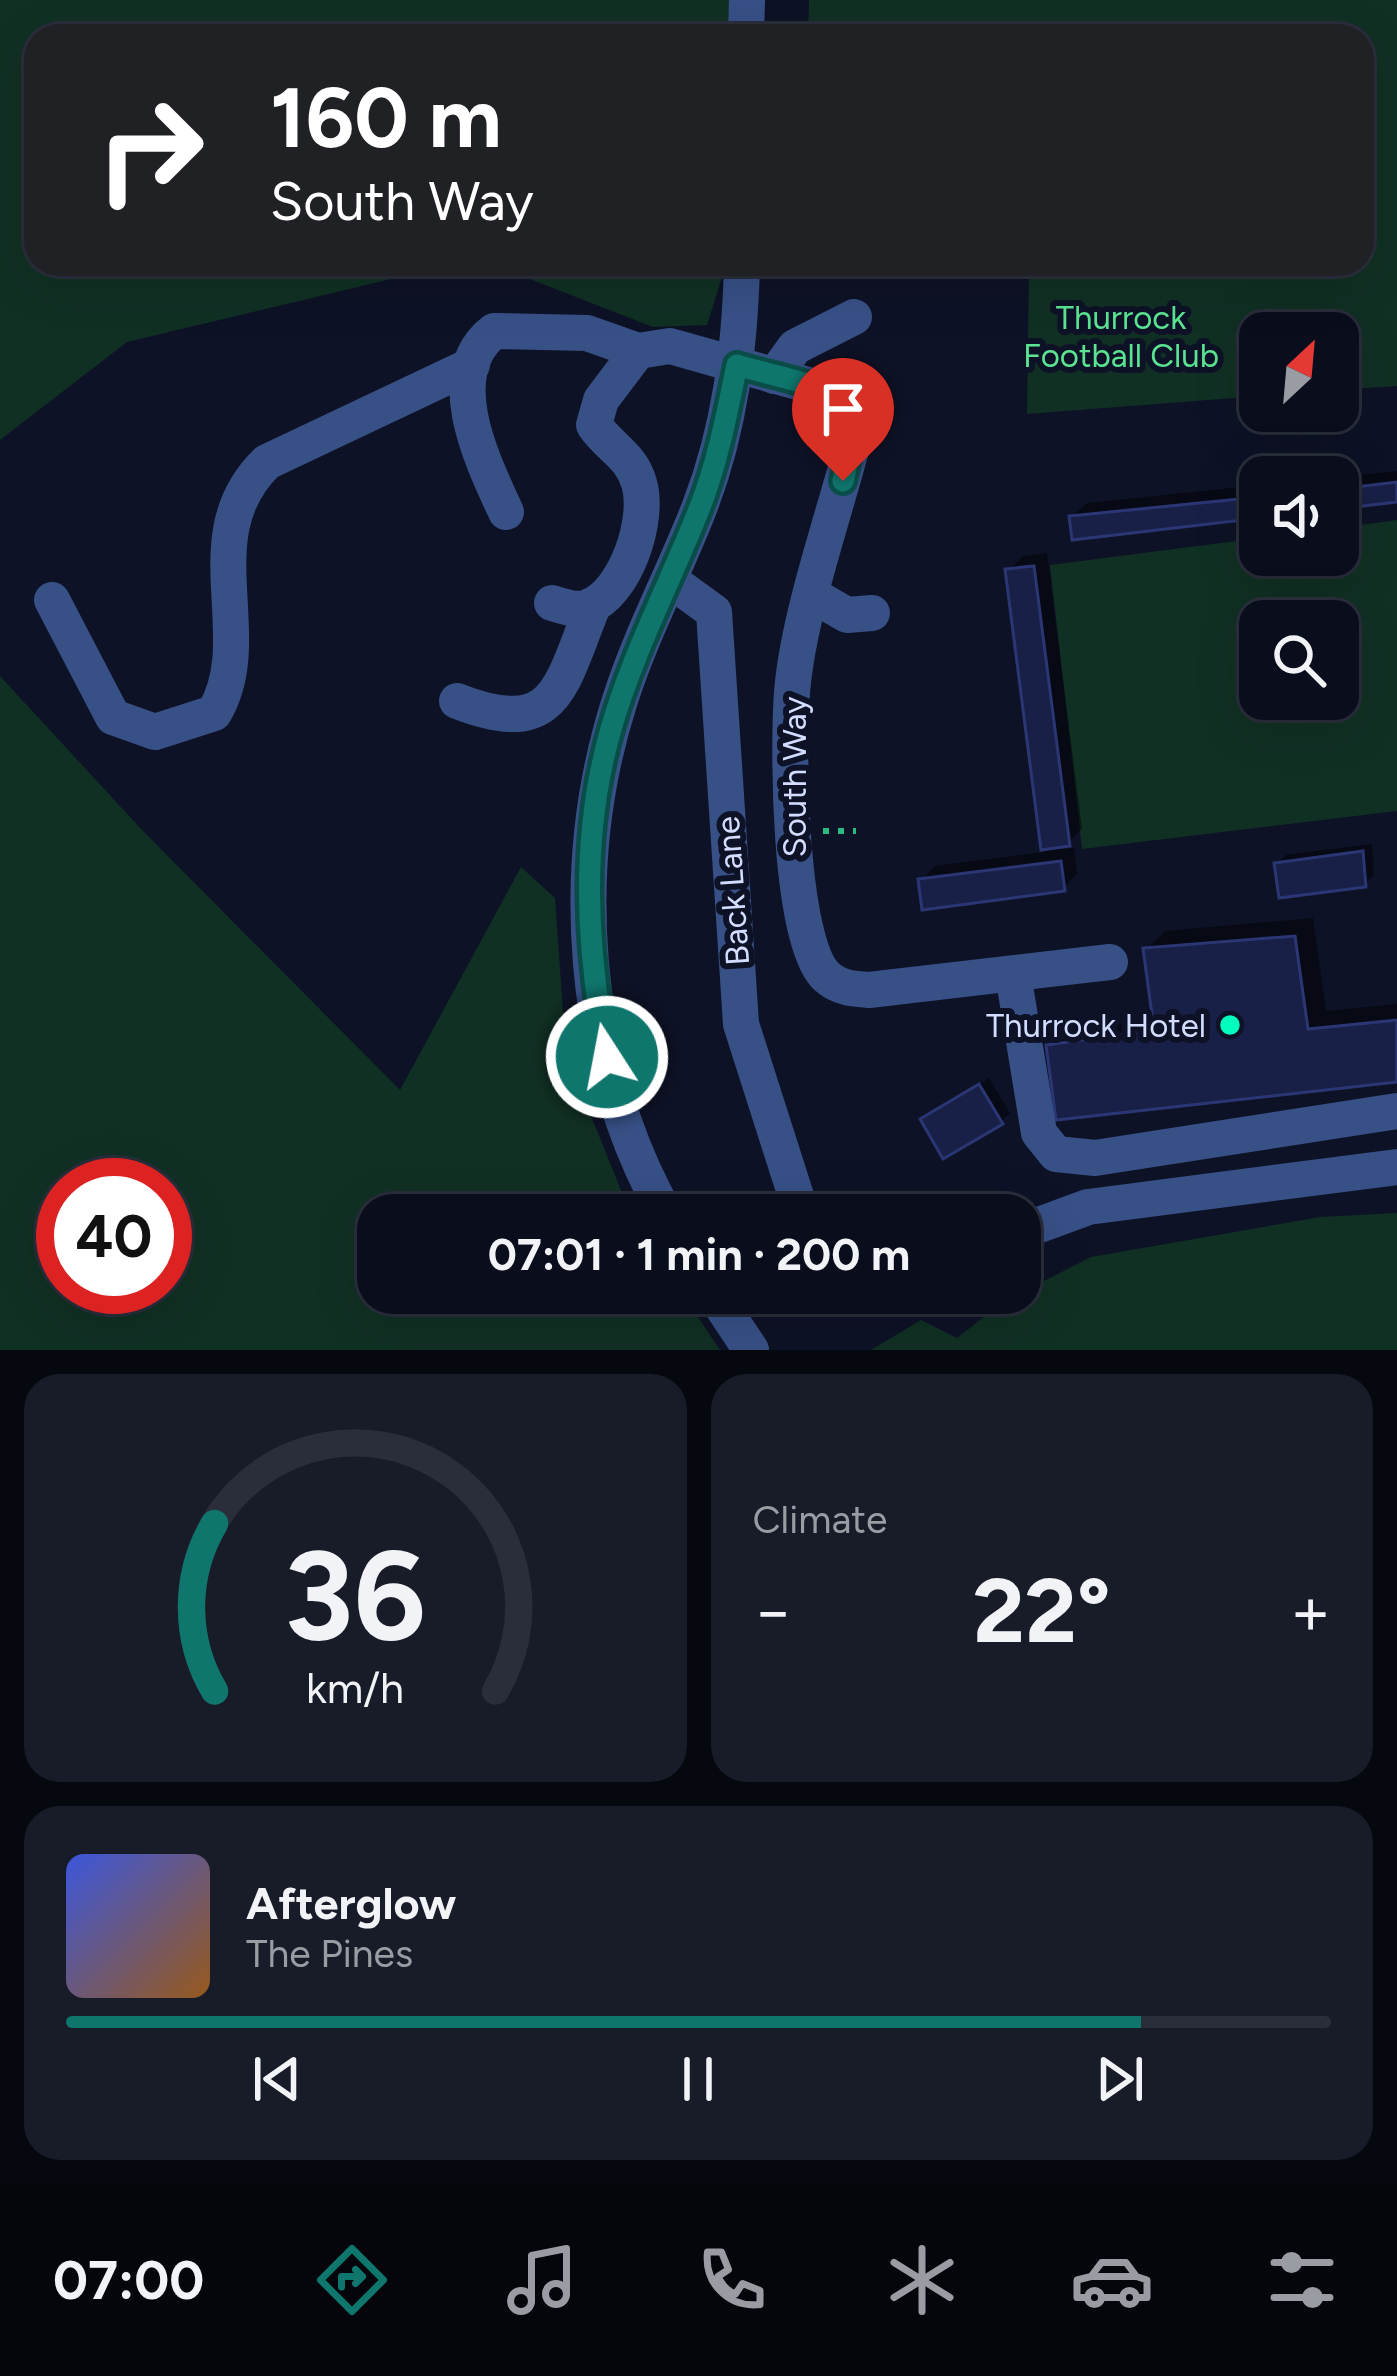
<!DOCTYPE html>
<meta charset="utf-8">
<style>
body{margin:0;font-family:Figtree,sans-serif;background:#181c29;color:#f1f3f6;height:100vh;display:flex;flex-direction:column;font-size:45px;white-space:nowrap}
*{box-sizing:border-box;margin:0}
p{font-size:39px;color:#999ca3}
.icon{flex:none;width:66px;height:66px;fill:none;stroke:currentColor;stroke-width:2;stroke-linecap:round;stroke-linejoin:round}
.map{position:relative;height:1350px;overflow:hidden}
.drawer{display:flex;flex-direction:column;gap:24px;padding:24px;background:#06080f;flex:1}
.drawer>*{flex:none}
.hud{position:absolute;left:24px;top:24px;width:1350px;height:252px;border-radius:36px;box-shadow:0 12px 48px #0002,0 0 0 3px #2a2e3b;background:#202124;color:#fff;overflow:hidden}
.needle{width:78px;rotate:26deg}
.fabs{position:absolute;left:1239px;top:312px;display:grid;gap:24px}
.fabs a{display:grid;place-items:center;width:120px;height:120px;border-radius:24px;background:#0a0e1c;box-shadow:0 12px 48px #0002,0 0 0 3px #2a2e3b;font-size:60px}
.speed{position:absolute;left:36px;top:1158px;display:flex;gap:24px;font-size:60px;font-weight:700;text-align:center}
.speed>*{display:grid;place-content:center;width:156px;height:156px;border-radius:50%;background:#0a0e1c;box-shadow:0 12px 48px #0002,0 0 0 3px #2a2e3b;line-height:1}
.speed .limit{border:18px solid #d22;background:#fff;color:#111}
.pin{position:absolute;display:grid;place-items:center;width:102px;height:102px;color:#fff;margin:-123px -51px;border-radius:50% 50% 50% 0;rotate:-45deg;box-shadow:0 0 12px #0007}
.pin .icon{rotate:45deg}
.me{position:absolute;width:132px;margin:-66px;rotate:349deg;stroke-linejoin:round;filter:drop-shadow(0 0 9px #0008)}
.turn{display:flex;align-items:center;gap:42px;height:252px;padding:0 48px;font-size:54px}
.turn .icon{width:156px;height:156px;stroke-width:2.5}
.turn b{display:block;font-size:84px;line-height:102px}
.big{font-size:90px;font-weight:700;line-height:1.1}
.drawer .card{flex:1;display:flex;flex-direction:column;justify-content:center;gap:18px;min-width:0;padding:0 42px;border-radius:36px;background:#181c29}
.drawer .dial{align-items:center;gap:0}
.dial svg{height:312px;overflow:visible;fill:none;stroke:#2a2e3b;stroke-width:7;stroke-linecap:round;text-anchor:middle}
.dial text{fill:#f1f3f6;stroke:none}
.song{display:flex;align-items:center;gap:36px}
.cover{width:144px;height:144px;border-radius:18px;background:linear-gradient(135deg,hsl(230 70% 55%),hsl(30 70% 35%))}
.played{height:12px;border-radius:6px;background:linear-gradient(90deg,#0f766e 85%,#2a2e3b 85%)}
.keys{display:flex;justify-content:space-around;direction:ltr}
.heat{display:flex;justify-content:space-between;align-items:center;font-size:66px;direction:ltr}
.drawer .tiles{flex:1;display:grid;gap:24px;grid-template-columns:1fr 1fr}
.card:last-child{grid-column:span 2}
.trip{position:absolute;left:357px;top:1194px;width:684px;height:120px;border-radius:36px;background:#0a0e1c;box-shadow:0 12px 48px #0002,0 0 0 3px #2a2e3b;font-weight:700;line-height:120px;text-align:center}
.tab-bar{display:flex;height:192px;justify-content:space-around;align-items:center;background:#04060b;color:#999ca3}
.tab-bar .icon{width:84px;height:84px}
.tab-bar .current{color:#0f766e}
.tab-bar b{font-size:54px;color:#f1f3f6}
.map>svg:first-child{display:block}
</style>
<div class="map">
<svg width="1397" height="1350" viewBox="0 0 1397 1350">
<rect width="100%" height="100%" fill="#0e1226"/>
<g fill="#113024" fill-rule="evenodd">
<polygon points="0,0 734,0 733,36 36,36 36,264 726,264 707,325 653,327 527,278 408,275 127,342 0,440"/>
<polygon points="809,0 1397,0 1397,386 1338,390 1338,333 1260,333 1260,396 1027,414 1029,264 1362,264 1362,36 808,36"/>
<path d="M1397,520V811L1082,849L1050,565L1260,538V555H1338V528ZM1260,621H1338V699H1260Z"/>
<path d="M0,676L143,831L400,1090L521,867L555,898L566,1054L631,1215H378V1293H682L720,1350H0ZM63,1185H165V1287H63Z"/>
<polygon points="1397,1213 1397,1350 871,1350 921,1320 957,1338 1003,1302 1091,1257 1321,1217"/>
</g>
<g fill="#0007">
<polygon points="1397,471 1397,499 1338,506 1338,477"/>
<polygon points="1260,485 1260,515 1072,517 1087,503"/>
<polygon points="1047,553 1082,829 1062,849 1074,848 1077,874 1063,888 921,880 935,866 1044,852 1009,570 1023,556"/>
<polygon points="1372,844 1374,875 1365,884 1277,864 1286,855"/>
<polygon points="1313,918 1326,1011 1397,1004 1397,1079 1049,1046 1069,1027 1155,1015 1146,950 1165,931"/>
<polygon points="989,1078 1010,1113 1001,1122 923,1120"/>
</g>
<g fill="#192047" stroke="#2b3674" stroke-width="3">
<polygon points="1397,482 1397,502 1338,509 1338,489"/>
<polygon points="1260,497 1260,518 1072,540 1069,516"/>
<polygon points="1034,566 1070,846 1041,850 1005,569"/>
<polygon points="1363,851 1366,887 1279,898 1274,863"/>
<polygon points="1061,861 1065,891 922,910 918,879"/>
<polygon points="1295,936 1308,1029 1397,1020 1397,1082 1056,1120 1046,1045 1154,1030 1143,948"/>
<polygon points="979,1084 1003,1124 943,1159 920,1119"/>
</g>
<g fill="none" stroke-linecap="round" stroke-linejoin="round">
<polyline stroke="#2bbb80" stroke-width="6" stroke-dasharray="6 9" stroke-linecap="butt" points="823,831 856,831"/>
<g stroke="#375086" stroke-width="36">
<polyline points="746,36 747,0"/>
<polyline points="774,376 795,347 854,317"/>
<path d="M506,512C483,462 439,374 494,331L587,333L638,351L670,346L819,388L848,415L853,442C834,516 801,608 793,682C787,736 788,943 827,977C839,988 854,989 869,990L1110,962"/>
<polyline points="670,580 714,612 741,1024 802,1215"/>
<polyline points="814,596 847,615 872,613"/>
<path d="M52,600L113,717L155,732L214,713C260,636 190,536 267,462L472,365"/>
<path d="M552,603C563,606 576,612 588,607C626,593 650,519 639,483C631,455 609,447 594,425L601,400L638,351"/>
<path d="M457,701C557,740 560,687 593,606"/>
<polyline points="1013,974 1039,1133 1056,1154 1095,1158 1397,1111"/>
<path d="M666,1215C580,1063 567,865 620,700C641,634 675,571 700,506C730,428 740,347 742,264"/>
<polyline points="1020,1232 1088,1207 1397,1167"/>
<polyline points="713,1293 751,1350"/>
<polyline points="851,1293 852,1293"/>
</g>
</g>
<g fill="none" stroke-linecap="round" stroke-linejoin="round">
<g stroke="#0a4d48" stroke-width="30">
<path id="route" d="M607,1057C586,948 580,837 611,729C633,652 671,581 700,507C718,461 727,413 737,365C813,388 869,382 843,481"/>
</g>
<use href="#route" stroke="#0f766e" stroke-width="21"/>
</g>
<circle fill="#00febf" stroke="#0e1226" stroke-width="4.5" cx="1230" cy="1025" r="12"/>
<g text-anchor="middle" stroke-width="12" stroke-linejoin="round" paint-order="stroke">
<g font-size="33" fill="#5ae491" stroke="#0e1226">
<text x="1121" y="329">Thurrock<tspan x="1121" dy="38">Football Club</tspan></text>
</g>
<g font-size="33" fill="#d3ddff" stroke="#0e1226">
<text transform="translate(794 777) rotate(-90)" y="12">South Way</text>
<text transform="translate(732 891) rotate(-94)" y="12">Back Lane</text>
</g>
<g font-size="33" fill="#d3ddff" stroke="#0e1226" text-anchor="end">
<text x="1206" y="1037">Thurrock Hotel</text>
</g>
</g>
</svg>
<div class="fabs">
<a><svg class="needle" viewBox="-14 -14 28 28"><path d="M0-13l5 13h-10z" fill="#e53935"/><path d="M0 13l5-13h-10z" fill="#999ca3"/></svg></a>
<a><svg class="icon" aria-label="sound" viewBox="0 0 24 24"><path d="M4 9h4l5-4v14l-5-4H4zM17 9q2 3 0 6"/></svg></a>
<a><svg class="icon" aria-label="search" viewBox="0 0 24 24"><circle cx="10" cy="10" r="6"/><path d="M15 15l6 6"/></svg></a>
</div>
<div class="speed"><div class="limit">40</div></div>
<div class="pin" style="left:843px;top:481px;background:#d93025"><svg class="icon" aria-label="arrive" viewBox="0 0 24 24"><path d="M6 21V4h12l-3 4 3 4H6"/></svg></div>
<svg class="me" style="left:607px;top:1057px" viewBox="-20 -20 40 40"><circle r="17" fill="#0f766e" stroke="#fff" stroke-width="3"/><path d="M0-11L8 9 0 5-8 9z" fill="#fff"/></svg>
<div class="trip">07:01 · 1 min · 200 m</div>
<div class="hud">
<div class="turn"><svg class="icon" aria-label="right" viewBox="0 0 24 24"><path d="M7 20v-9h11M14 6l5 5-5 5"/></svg><div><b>160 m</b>South Way</div></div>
</div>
</div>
<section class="drawer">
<div class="tiles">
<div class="card dial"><svg viewBox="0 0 100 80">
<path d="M14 69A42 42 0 1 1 86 69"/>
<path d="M14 69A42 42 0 0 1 14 26" stroke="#0f766e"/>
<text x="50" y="56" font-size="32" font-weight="700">36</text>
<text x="50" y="72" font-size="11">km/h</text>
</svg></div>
<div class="card"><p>Climate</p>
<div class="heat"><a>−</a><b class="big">22°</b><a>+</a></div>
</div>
<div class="card">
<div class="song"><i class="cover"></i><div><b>Afterglow</b><p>The Pines</p></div></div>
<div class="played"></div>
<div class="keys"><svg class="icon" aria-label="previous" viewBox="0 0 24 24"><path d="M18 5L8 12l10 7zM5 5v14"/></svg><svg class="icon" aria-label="pause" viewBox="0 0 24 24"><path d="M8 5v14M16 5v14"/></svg><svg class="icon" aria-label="next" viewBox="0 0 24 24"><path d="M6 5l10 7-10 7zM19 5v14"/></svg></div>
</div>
</div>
</section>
<nav class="tab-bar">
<b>07:00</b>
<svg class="icon current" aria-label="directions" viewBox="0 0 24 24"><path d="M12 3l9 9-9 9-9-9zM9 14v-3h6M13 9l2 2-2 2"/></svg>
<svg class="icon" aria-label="music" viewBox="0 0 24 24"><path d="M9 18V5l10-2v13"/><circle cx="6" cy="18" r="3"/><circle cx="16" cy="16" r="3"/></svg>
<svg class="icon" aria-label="phone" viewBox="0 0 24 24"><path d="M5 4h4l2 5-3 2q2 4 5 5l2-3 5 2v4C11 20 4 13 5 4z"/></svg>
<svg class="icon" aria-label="climate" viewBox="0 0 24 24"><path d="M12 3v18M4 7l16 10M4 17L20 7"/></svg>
<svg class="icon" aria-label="car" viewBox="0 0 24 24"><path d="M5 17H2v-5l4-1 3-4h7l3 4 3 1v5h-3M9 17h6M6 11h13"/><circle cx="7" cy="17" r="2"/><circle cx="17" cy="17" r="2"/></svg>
<svg class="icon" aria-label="filters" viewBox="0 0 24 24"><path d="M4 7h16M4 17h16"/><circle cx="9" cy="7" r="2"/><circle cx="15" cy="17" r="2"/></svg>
</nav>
